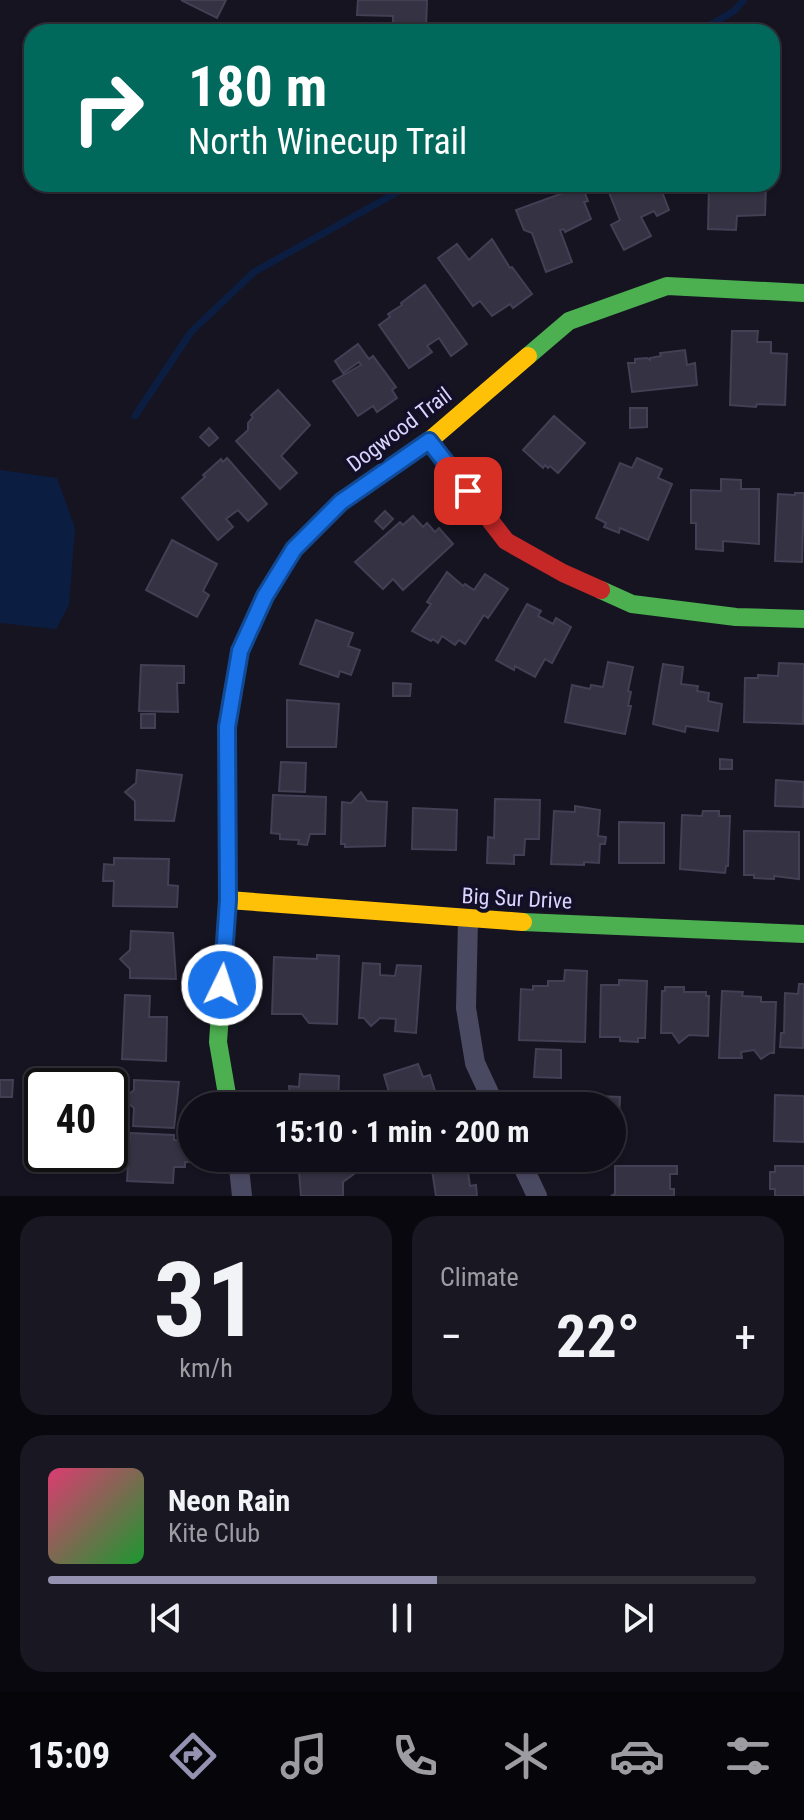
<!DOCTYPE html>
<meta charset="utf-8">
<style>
body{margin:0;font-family:"Roboto Condensed",sans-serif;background:#191822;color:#f1f3f6;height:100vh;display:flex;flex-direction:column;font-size:30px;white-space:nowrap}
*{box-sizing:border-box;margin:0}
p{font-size:26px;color:#9c9ca2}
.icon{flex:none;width:44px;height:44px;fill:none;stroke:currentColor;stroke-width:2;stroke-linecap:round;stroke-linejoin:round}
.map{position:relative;height:1196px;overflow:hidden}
.details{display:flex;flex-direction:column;gap:20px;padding:20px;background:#09080e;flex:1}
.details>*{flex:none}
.top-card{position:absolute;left:24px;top:24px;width:756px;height:168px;border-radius:24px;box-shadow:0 2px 6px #0004,0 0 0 2px #302f38;background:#00695c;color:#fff;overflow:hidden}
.speed{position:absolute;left:24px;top:1068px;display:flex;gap:16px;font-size:40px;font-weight:700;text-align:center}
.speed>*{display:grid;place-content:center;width:104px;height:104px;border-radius:50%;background:#100f19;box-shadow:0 2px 6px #0004,0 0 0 2px #302f38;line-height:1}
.speed .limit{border:4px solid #111;border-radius:12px;background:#fff;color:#111}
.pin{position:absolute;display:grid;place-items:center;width:68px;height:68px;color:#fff;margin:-34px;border-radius:16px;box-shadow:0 4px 12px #0006}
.me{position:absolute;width:88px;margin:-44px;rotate:4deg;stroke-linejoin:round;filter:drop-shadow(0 0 6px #0008)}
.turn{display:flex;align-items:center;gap:28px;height:168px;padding:0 32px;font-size:36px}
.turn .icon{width:104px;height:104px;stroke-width:2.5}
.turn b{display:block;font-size:56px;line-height:68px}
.big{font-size:60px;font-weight:700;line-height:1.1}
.details .widget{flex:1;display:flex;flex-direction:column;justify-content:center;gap:12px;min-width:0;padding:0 28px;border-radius:24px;background:#191822}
.details .dial{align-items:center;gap:0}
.dial b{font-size:104px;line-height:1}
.song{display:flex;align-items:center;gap:24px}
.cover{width:96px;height:96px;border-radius:12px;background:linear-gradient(135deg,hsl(340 70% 55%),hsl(130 70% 35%))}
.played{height:8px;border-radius:4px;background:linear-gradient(90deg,#9591b1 55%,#302f38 55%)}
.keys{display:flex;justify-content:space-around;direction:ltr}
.heat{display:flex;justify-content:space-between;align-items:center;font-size:44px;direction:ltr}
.details .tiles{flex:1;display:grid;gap:20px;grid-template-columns:1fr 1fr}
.widget:last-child{grid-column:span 2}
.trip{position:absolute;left:178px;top:1092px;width:448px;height:80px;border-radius:40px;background:#100f19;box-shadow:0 2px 6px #0004,0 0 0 2px #302f38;font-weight:700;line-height:80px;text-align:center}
.tab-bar{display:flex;height:128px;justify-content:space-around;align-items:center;background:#06060a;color:#9c9ca2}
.tab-bar .icon{width:56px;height:56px}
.tab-bar .on{color:#9591b1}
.tab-bar b{font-size:36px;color:#f1f3f6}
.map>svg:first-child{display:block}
</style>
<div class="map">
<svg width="804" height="1196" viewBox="0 0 804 1196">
<rect width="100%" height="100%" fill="#161421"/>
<polygon fill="#0b1e41" points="0,470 57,478 75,528 69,605 56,629 0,623"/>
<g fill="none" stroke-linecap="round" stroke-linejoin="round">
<g stroke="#0b1e41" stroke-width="7">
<polyline points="698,32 734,11 744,0"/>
<polyline points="135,416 191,332 254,272 412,184"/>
</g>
</g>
<g fill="#343243" stroke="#433f54" stroke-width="2">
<polygon points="181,0 226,0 217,18"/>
<polygon points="358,0 427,0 426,29 393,27 393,16 357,15"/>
<polygon points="618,184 659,184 669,210 657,216 654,211 641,217 651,236 624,250 611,225 620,220 608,190"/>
<polygon points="709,184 766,184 765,215 737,216 736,230 708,229"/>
<polygon points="582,186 588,201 584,202 591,219 565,232 564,229 560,230 572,262 546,272 532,233 524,230 516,210"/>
<polygon points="492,239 510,268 512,267 532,294 513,308 510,304 492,316 480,301 473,306 438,258 457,244 469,260"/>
<polygon points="425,285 467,344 451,356 439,338 427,346 432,352 409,368 379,325 390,317 388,314 402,305 401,303"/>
<polygon points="732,331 758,331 757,342 771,342 771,353 787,354 785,405 757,404 756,407 730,405"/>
<polygon points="358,344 369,359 373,356 396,387 392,390 397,398 377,412 373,406 358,416 333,381 361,365 359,362 343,373 335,361"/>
<polygon points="685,350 687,365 695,363 697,385 632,392 628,363 635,363 635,359 647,358 650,360 650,358 661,356 660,353"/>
<polygon points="278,390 310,425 281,456 297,473 280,489 236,441 248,430 248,423 253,417 251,415"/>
<polygon points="630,408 647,408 647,427 630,428"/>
<polygon points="554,416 585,443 558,473 550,466 548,468 545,465 543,468 523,450"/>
<polygon points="209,428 218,438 209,446 200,437"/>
<polygon points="227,458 267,504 248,521 238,510 226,519 233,527 218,540 182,498 205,477 203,475 221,459 223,462"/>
<polygon points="637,458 662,469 658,478 672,484 648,540 620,528 619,533 604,527 606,523 596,518 620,463 632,468"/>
<polygon points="721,479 741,480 741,489 759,489 759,544 723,541 723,551 696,549 696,523 691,523 691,490 721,491"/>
<polygon points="795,493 804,493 802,562 775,561 778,494 795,495"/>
<polygon points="385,511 393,519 383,529 375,521"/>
<polygon points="413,516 423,527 427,523 435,532 439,528 453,544 403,590 393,579 383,589 355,562 400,522 403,525"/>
<polygon points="172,540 217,564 203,591 209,595 197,617 146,590"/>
<polygon points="447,572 463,586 465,584 474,590 485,574 508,589 488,618 484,615 465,644 459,640 455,645 442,636 438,643 433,639 431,641 412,631 431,604 427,602"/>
<polygon points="527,604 541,611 538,616 553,624 556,618 571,627 552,663 545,659 535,677 515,666 514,670 496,660"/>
<polygon points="316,620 353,633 348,646 360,650 351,675 340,671 338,677 300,664"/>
<polygon points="608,662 633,667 628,691 631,692 628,706 631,706 625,734 565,722 572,685 590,689 591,685 603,687"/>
<polygon points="779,663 804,664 803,724 744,722 745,678 758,678 758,675 778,676"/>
<polygon points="663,664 683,667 681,684 698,686 697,691 709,693 708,701 722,704 718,731 686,726 685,732 653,724"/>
<polygon points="141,665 184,666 184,683 177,683 178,712 139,711"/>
<polygon points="393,683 411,684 410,696 393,696"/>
<polygon points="287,700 339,704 336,747 287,747"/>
<rect x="141" y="714" width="14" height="14"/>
<polygon points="720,759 732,760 732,769 720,769"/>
<polygon points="281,762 306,763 305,792 279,791"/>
<polygon points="137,770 182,775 174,821 135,820 135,801 125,792 136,783"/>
<polygon points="776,780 804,782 803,807 775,806"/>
<polygon points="361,792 367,801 387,802 385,846 345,847 345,844 341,844 342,802 351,803"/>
<polygon points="273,795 326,797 325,834 310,834 307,845 298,844 299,840 280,839 280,834 271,833"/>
<polygon points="495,799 540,800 539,839 525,839 524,855 514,855 514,864 487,863 488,837 494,838"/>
<polygon points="575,806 600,810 598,836 606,837 605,844 600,844 599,863 584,862 584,865 551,864 554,811 575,812"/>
<polygon points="413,808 457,810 456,850 412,849"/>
<polygon points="703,811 719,811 719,816 730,816 728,866 726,866 725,873 680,869 682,815 702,816"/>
<polygon points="619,822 664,823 664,863 619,863"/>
<polygon points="744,831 799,832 799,879 774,876 774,879 754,878 754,875 744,875"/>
<polygon points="114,858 169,859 168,885 178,886 177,907 113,906 114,881 103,881 104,864 114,865"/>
<polygon points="131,931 173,933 176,979 130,978 130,969 120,959 130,950"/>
<polygon points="317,955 339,956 337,1024 309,1023 302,1014 272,1014 274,957 317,959"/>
<polygon points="363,963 380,964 380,975 395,976 397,965 421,966 416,1033 395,1031 396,1019 380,1018 371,1026 364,1018 359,1018"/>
<polygon points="565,970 587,971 585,1042 519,1040 521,989 533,990 533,986 548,986 548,981 564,981"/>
<polygon points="619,980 647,981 645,1038 638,1038 638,1042 620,1041 620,1037 600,1037 601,985 619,985"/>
<polygon points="799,984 804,984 803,1048 780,1047 781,1033 784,1033 785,993 798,994"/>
<polygon points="665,987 684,987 684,992 706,992 706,996 709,996 708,1036 689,1035 679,1043 672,1033 661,1033 662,991 665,991"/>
<polygon points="722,991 743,992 742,996 761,997 761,1002 776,1002 774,1053 770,1053 761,1059 754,1050 741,1052 742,1058 719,1058"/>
<polygon points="125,995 150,996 149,1017 167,1017 166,1061 122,1059"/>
<polygon points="536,1049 561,1050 561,1078 534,1077"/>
<polygon points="418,1064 423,1077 430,1075 439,1104 433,1106 393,1106 384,1075"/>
<polygon points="300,1074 339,1076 338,1106 291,1106 289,1086 299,1087"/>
<polygon points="0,1080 13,1080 12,1097 0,1097"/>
<polygon points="134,1080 179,1082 174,1128 133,1126 134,1108 123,1099 134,1090"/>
<polygon points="574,1095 620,1097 618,1140 612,1140 612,1106 574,1106"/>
<polygon points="775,1095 804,1096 804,1142 774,1141"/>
<polygon points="130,1133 174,1135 174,1140 190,1141 189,1162 185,1162 185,1167 174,1167 173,1183 127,1181"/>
<polygon points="298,1158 344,1158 344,1166 354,1174 343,1182 343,1196 301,1196"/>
<polygon points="467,1165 470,1186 476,1185 477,1196 436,1196 432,1170"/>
<polygon points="615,1166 677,1166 677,1174 670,1174 670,1189 674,1189 674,1196 611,1196 615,1194"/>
<polygon points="775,1166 804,1166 804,1196 775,1196 775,1189 770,1189 770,1172 775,1172"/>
</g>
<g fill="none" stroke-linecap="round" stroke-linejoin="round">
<g stroke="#4a4962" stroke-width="20">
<polyline points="468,920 466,1008 475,1063 495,1106"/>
<polyline points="238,1158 242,1196"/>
<polyline points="519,1158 537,1196"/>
</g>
<g stroke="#4caf50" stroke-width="18">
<polyline points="528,356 569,321 667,286 804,293"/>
<polyline points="601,590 632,604 736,617 804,619"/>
<polyline points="523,922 804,934"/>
<polyline points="229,1106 218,1042 228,900 227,727 240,651 265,596 294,549 322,521"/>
</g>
<g stroke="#ffc107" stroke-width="18">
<polyline points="322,521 341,502 429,441 528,356"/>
<polyline points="228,900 523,922"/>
</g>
<polyline stroke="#c62828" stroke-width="18" points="429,441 506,541 563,573 601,590"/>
</g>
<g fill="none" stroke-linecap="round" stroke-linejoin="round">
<g stroke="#114b97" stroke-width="20">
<polyline id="route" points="222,985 228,900 227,727 240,651 265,596 294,549 341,502 429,441 468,491"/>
</g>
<use href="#route" stroke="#1a73e8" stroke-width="14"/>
</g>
<g text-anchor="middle" stroke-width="8" stroke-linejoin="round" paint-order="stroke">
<g font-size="22" fill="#d9d4ff" stroke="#130f26">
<text transform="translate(399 429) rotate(-37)" y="8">Dogwood Trail</text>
<text transform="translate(517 898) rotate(3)" y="8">Big Sur Drive</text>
</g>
</g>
</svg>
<div class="speed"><div class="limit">40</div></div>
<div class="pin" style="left:468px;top:491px;background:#d93025"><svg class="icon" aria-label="arrive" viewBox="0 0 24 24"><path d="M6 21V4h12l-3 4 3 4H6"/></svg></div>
<svg class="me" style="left:222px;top:985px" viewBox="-20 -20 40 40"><circle r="17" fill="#1a73e8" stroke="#fff" stroke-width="3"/><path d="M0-11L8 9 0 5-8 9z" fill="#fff"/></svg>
<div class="trip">15:10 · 1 min · 200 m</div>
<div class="top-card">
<div class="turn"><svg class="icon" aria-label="right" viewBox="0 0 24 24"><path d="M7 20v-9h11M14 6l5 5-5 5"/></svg><div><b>180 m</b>North Winecup Trail</div></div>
</div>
</div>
<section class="details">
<div class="tiles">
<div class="widget dial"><b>31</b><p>km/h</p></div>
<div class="widget"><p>Climate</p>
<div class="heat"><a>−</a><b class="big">22°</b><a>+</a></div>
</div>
<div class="widget">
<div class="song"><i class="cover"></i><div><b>Neon Rain</b><p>Kite Club</p></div></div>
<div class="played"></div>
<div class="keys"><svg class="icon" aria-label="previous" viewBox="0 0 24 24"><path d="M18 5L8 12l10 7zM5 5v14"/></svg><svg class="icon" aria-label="pause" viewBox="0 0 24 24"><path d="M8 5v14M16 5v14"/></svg><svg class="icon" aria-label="next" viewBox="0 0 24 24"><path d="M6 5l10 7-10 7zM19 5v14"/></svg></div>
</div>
</div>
</section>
<nav class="tab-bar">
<b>15:09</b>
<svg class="icon on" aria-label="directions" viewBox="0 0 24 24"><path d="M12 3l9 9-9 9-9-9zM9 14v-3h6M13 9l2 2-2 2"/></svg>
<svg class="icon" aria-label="music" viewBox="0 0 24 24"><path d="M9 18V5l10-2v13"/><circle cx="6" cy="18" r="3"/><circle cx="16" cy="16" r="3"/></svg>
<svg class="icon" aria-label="phone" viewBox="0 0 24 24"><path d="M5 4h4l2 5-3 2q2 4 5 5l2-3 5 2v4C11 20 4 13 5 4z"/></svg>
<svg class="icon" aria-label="climate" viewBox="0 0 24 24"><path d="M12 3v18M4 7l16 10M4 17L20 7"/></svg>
<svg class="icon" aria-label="car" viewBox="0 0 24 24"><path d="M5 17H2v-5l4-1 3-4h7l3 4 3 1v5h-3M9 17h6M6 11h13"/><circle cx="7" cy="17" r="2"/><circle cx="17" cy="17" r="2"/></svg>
<svg class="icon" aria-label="filters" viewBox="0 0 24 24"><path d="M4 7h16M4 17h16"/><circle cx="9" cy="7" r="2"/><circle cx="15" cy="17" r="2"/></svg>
</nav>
